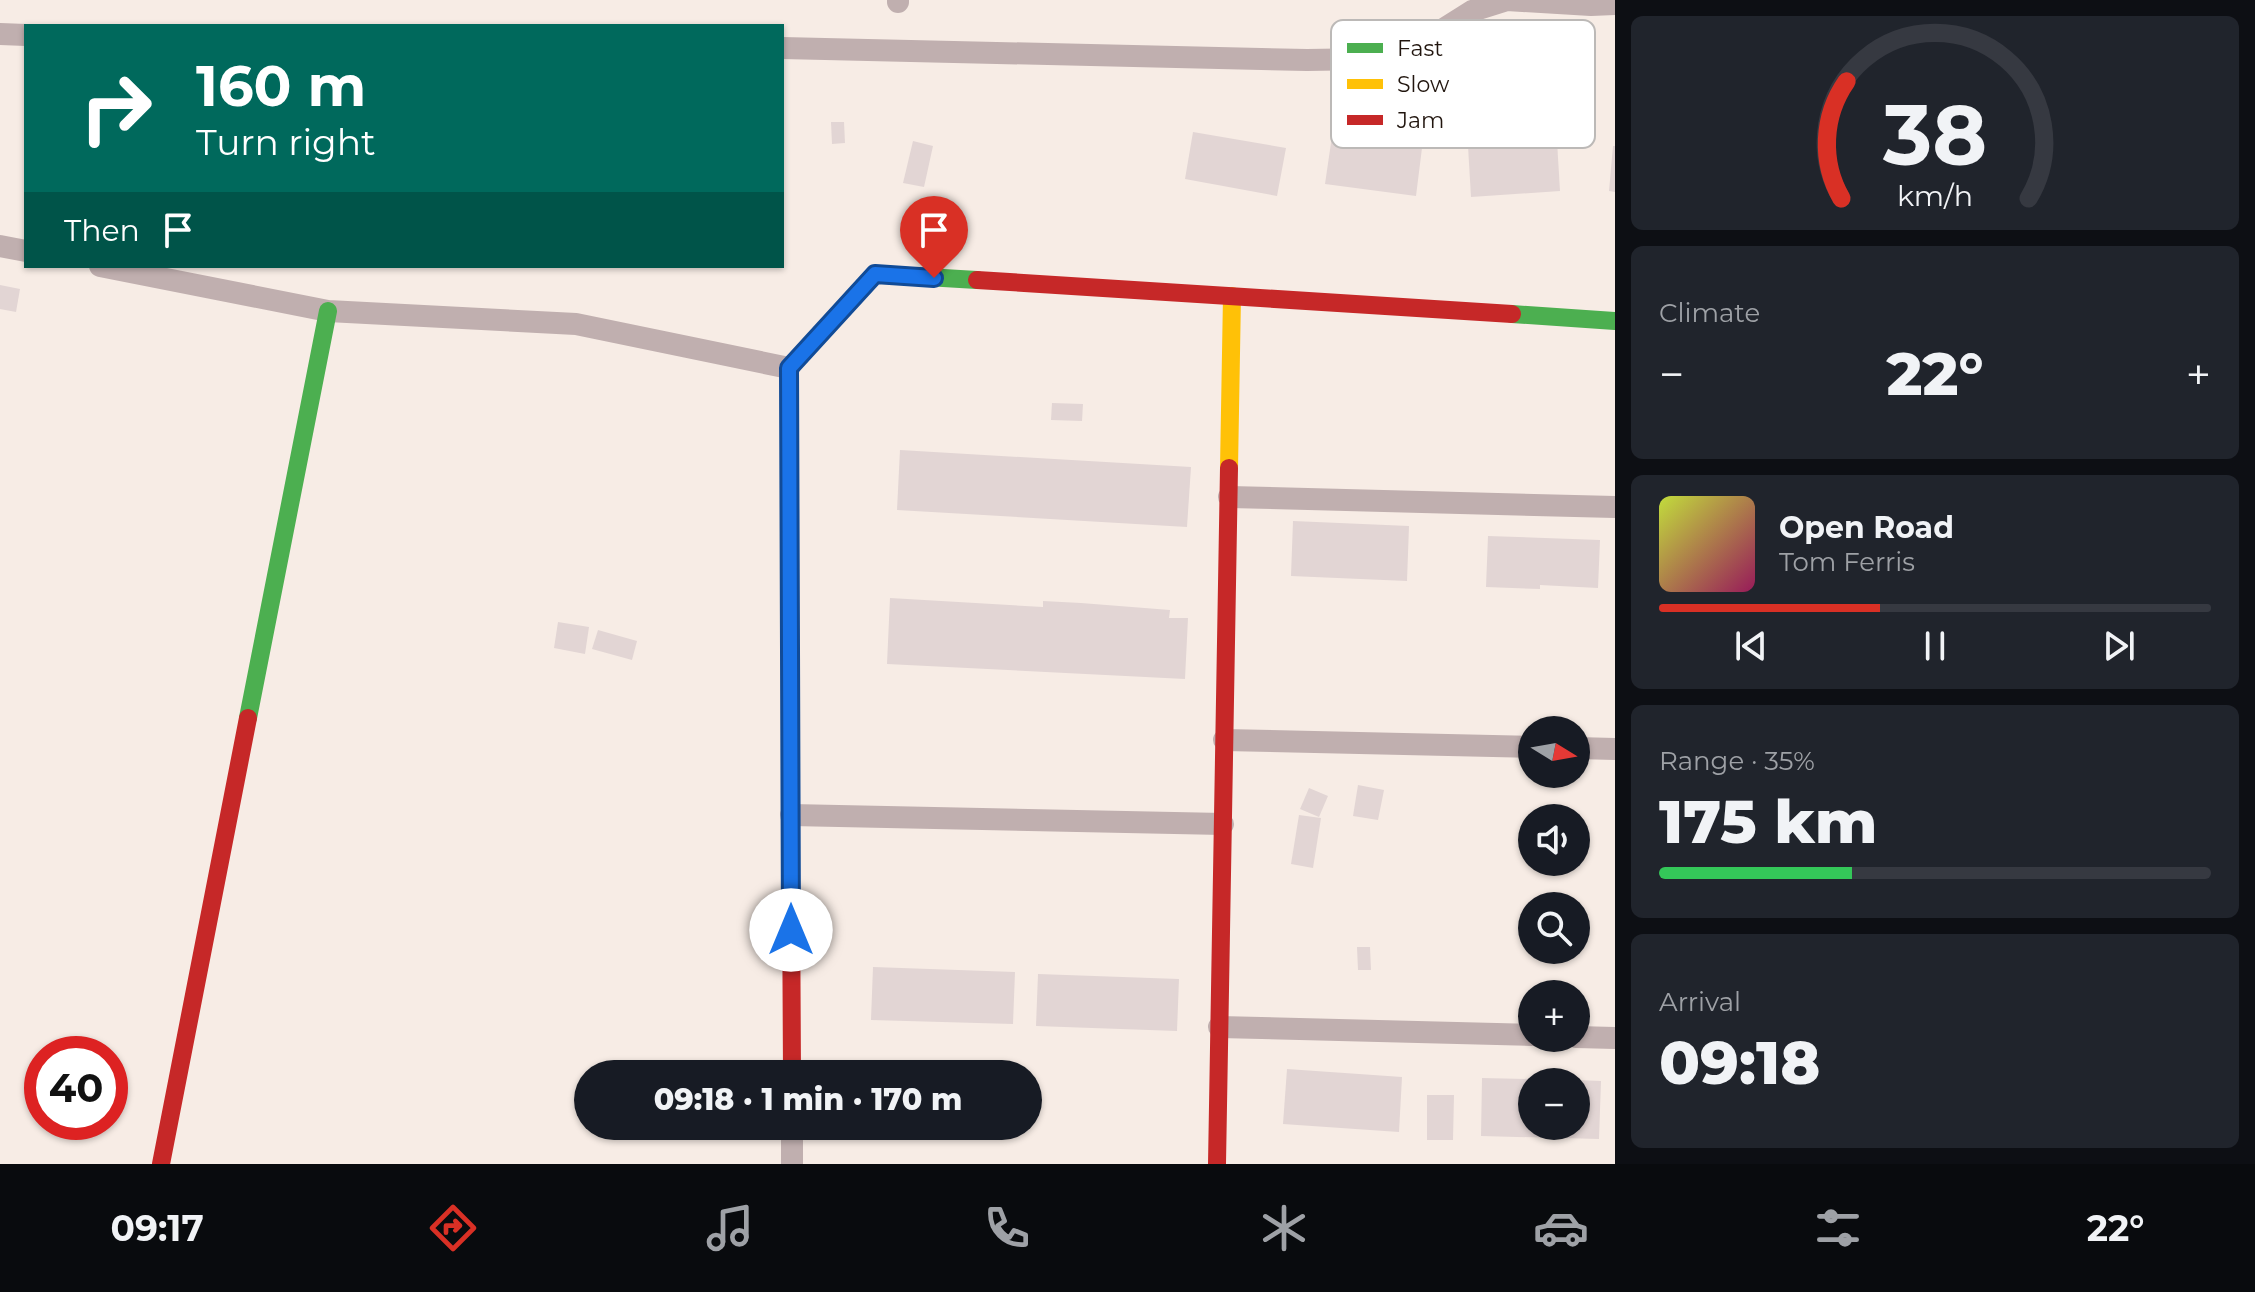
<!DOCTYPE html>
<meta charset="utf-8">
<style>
body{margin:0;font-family:Montserrat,sans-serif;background:#20242c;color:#f1f3f6;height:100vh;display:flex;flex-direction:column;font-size:30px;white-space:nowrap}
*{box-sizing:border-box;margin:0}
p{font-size:26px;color:#9ea1a6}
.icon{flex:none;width:44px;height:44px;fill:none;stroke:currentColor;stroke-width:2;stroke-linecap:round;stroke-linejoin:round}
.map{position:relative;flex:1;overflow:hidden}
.panel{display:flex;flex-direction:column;gap:16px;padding:16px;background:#0d0f14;width:640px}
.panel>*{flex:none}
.guide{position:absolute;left:24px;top:24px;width:760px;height:244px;border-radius:0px;box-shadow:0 2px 6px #0004;background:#00695c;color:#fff;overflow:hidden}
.needle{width:52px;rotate:101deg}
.controls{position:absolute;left:1518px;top:716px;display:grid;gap:16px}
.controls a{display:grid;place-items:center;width:72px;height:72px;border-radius:50%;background:#171b24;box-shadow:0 2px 6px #0004;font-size:40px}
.speed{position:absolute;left:24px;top:1036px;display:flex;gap:16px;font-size:40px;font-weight:700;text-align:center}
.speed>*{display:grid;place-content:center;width:104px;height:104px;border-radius:50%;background:#171b24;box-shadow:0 2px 6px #0004;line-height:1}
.speed .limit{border:12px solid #d22;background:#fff;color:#111}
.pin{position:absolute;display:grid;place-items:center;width:68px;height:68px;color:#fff;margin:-82px -34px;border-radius:50% 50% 50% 0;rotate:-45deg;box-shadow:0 0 8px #0007}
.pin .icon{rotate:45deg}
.me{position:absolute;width:88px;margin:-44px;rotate:0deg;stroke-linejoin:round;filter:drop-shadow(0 0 6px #0008)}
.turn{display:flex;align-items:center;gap:28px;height:168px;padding:0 40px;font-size:36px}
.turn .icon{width:104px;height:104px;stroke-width:2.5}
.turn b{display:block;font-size:56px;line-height:68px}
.then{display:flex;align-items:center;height:76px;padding:0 40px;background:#0003;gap:16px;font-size:30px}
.big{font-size:60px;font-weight:800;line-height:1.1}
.panel .card{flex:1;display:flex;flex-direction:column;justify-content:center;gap:12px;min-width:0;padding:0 28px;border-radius:12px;background:#20242c}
.panel .dial{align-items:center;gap:0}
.dial svg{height:208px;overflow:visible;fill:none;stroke:#363941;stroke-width:7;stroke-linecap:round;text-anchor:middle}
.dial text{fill:#f1f3f6;stroke:none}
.song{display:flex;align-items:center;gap:24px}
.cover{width:96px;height:96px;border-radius:12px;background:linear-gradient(135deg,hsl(70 70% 55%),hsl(330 70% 35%))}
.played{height:8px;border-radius:4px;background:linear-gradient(90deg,#d93025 40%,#363941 40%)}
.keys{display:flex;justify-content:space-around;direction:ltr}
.heat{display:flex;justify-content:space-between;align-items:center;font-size:44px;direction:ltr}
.charge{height:12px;border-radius:6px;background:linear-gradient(90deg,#34c759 35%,#363941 0)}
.trip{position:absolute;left:574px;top:1060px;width:468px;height:80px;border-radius:40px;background:#171b24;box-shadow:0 2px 6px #0004;font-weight:800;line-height:80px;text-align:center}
.dock{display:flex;height:128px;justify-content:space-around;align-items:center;background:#090b0e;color:#9ea1a6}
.dock .icon{width:56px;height:56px}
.dock .current{color:#d93025}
.dock b{font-size:36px;color:#f1f3f6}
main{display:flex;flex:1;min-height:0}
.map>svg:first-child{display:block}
</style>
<main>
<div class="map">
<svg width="1615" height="1164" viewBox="0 0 1615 1164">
<rect width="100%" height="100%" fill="#f7ece5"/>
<g fill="#e2d5d4">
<polygon points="831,122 844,122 845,143 832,144"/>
<polygon points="1193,132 1286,148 1277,196 1185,179"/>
<polygon points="1332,136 1422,148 1416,196 1325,184"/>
<polygon points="913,141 933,146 924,187 903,183"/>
<polygon points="1557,141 1560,191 1471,197 1468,146"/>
<polygon points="1613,146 1615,146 1615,192 1609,191"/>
<polygon points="0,285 20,289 16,312 0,309"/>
<polygon points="1052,403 1083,404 1082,421 1051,420"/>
<polygon points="900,450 1191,467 1187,527 897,510"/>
<polygon points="1293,521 1409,526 1407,581 1291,576"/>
<polygon points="1488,536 1600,540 1598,588 1540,585 1540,589 1486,587"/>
<polygon points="890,598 1043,607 1043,601 1081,603 1170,610 1169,618 1188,618 1185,679 887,664"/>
<polygon points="558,622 589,627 585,654 554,648"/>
<polygon points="598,630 637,641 632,660 592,649"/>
<polygon points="1358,785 1384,790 1378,820 1353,816"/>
<polygon points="1309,788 1328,796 1319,817 1300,809"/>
<polygon points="1299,815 1321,818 1313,868 1291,864"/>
<polygon points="1357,947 1370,947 1371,970 1358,970"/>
<polygon points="873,967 1015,972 1013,1024 871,1020"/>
<polygon points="1038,974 1179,979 1177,1031 1036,1026"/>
<polygon points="1287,1069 1402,1077 1399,1132 1283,1124"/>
<polygon points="1482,1078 1532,1079 1532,1126 1576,1126 1576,1080 1601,1081 1599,1139 1481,1136"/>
<polygon points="1427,1095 1454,1095 1453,1140 1427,1140"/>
</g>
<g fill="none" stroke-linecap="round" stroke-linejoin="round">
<g stroke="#c0afaf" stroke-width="22">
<polyline points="898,2 898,0"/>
<polyline points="0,34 26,35"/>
<polyline points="782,48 1307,60 1369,59 1418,45 1472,11 1507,0 1591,5 1615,4"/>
<polyline points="0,246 26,251"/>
<polyline points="100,266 328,311 576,324 789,368"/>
<polyline points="1229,497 1615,507"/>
<polyline points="1224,740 1532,747"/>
<polyline points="1576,748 1615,749"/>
<polyline points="791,815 1223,824"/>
<polyline points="1219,1027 1532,1035"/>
<polyline points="1576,1037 1615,1038"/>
<polyline points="792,1126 792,1164"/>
</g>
<g stroke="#4caf50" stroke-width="18">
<polyline points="1512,314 1615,321"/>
<polyline points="790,698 789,368 875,274 977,280"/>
<polyline points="248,718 328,311"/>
</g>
<polyline stroke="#ffc107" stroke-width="18" points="1229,468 1232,296"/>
<g stroke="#c62828" stroke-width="18">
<polyline points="977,280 1512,314"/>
<polyline points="790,698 792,1074"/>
<polyline points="161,1164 248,718"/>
<polyline points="1217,1164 1229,468"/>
</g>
</g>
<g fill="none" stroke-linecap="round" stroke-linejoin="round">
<g stroke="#114b97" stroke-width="20">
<polyline id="route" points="791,930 789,368 875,274 934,278"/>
</g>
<use href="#route" stroke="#1a73e8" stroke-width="14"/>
</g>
<rect x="1331" y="20" width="264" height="128" rx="12" fill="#fff" stroke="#bcb9b7" stroke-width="2"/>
<rect x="1347" y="43" width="36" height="10" fill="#4caf50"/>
<rect x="1347" y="79" width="36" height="10" fill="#ffc107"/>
<rect x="1347" y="115" width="36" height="10" fill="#c62828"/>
<g font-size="22" fill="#21150e">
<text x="1397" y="56">Fast</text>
<text x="1397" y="92">Slow</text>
<text x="1397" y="128">Jam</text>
</g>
</svg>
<div class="controls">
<a><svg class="needle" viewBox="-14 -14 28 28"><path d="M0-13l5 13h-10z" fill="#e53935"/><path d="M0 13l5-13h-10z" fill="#9ea1a6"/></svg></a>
<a><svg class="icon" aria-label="sound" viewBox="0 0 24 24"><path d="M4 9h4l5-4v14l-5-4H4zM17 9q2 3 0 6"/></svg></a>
<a><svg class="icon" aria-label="search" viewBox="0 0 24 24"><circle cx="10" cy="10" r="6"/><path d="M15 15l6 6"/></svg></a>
<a>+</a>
<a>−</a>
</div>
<div class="speed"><div class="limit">40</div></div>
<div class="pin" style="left:934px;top:278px;background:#d93025"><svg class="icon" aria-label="arrive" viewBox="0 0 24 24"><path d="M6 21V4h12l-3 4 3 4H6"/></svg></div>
<svg class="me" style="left:791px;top:930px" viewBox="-20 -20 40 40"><circle r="19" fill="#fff"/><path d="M0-13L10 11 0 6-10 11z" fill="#1a73e8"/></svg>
<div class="trip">09:18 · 1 min · 170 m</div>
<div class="guide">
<div class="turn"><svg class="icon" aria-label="right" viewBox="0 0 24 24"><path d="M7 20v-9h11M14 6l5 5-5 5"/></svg><div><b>160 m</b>Turn right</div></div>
<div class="then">Then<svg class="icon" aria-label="arrive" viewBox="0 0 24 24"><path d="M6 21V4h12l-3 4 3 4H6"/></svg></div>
</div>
</div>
<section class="panel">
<div class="card dial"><svg viewBox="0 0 100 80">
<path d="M14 69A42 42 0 1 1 86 69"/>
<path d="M14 69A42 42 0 0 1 16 24" stroke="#d93025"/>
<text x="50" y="56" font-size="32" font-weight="700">38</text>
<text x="50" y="72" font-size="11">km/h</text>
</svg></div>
<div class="card"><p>Climate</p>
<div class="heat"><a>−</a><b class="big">22°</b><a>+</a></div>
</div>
<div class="card">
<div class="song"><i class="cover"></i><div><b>Open Road</b><p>Tom Ferris</p></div></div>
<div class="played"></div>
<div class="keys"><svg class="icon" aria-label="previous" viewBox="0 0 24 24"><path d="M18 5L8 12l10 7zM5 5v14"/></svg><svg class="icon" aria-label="pause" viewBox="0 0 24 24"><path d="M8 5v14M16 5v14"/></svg><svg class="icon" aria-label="next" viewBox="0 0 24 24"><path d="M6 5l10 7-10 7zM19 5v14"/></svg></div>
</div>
<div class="card"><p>Range · 35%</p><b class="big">175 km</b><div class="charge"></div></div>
<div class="card"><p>Arrival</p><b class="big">09:18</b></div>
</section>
</main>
<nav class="dock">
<b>09:17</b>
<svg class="icon current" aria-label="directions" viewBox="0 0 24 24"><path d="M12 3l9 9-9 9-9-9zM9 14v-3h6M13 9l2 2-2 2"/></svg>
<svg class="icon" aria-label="music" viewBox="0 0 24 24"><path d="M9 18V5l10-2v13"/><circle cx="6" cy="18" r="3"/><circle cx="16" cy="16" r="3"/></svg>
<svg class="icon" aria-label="phone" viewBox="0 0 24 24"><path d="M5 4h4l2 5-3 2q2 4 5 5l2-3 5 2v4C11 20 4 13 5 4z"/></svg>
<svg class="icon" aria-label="climate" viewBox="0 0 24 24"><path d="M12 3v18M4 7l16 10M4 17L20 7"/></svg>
<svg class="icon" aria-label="car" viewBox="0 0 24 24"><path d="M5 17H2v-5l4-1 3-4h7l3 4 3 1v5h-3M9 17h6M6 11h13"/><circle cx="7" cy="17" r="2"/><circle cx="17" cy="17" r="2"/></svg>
<svg class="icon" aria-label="filters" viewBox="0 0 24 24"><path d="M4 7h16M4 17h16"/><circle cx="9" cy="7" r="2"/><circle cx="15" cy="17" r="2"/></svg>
<b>22°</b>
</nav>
